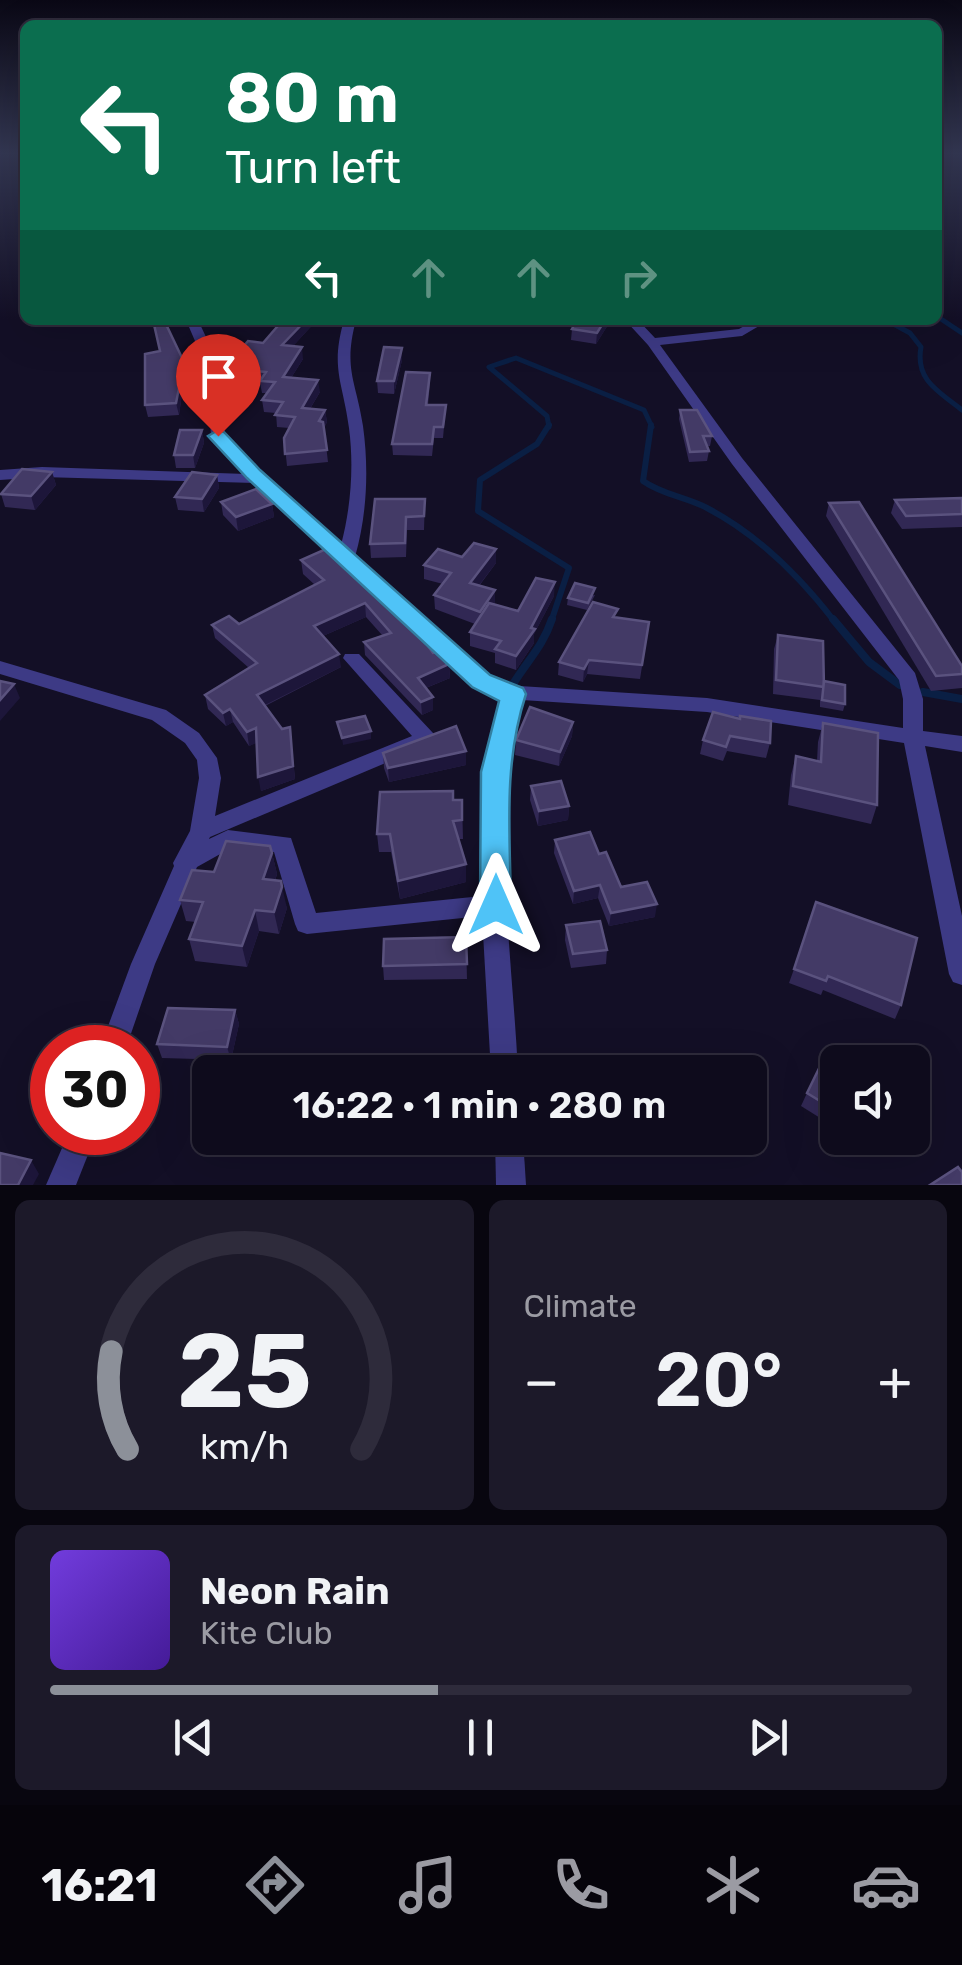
<!DOCTYPE html>
<meta charset="utf-8">
<style>
body{margin:0;font-family:Rubik,sans-serif;background:#1c1929;color:#f1f3f6;height:100vh;display:flex;flex-direction:column;font-size:38px;white-space:nowrap}
*{box-sizing:border-box;margin:0}
p{font-size:32px;color:#9b9ba3}
.icon{flex:none;width:55px;height:55px;fill:none;stroke:currentColor;stroke-width:2;stroke-linecap:round;stroke-linejoin:round}
.map{position:relative;height:1185px;overflow:hidden}
.details{display:flex;flex-direction:column;gap:15px;padding:15px;background:#08060f;flex:1}
.details>*{flex:none}
.top-card{position:absolute;left:20px;top:20px;width:922px;height:305px;border-radius:15px;box-shadow:0 10px 40px #0002,0 0 0 2px #2e2b3b;background:#0b6e4f;color:#fff;overflow:hidden}
.buttons{position:absolute;left:820px;top:1045px;display:grid;gap:20px}
.buttons a{display:grid;place-items:center;width:110px;height:110px;border-radius:15px;background:#0e0b1c;box-shadow:0 10px 40px #0002,0 0 0 2px #2e2b3b;font-size:50px}
.speed{position:absolute;left:30px;top:1025px;display:flex;gap:20px;font-size:50px;font-weight:700;text-align:center}
.speed>*{display:grid;place-content:center;width:130px;height:130px;border-radius:50%;background:#0e0b1c;box-shadow:0 10px 40px #0002,0 0 0 2px #2e2b3b;line-height:1}
.speed .limit{border:15px solid #d22;background:#fff;color:#111}
.pin{position:absolute;display:grid;place-items:center;width:85px;height:85px;color:#fff;margin:-102px -42px;border-radius:50% 50% 50% 0;rotate:-45deg;box-shadow:0 0 10px #0007}
.pin .icon{rotate:45deg}
.me{position:absolute;width:110px;margin:-55px;rotate:0deg;stroke-linejoin:round;filter:drop-shadow(0 0 8px #0008)}
.turn{display:flex;align-items:center;gap:35px;height:210px;padding:0 40px;font-size:45px}
.turn .icon{width:130px;height:130px;stroke-width:2.5}
.turn b{display:block;font-size:70px;line-height:85px}
.lanes{display:flex;align-items:center;height:95px;padding:0 40px;background:#0003;justify-content:center;gap:50px;direction:ltr}
.lanes .off{opacity:.35}
.big{font-size:75px;font-weight:600;line-height:1.1}
.details .card{flex:1;display:flex;flex-direction:column;justify-content:center;gap:15px;min-width:0;padding:0 35px;border-radius:15px;background:#1c1929}
.details .dial{align-items:center;gap:0}
.dial svg{height:260px;overflow:visible;fill:none;stroke:#2e2b3b;stroke-width:7;stroke-linecap:round;text-anchor:middle}
.dial text{fill:#f1f3f6;stroke:none}
.song{display:flex;align-items:center;gap:30px}
.cover{width:120px;height:120px;border-radius:15px;background:linear-gradient(135deg,hsl(260 70% 55%),hsl(260 70% 35%))}
.played{height:10px;border-radius:5px;background:linear-gradient(90deg,#8c9099 45%,#2e2b3b 45%)}
.keys{display:flex;justify-content:space-around;direction:ltr}
.heat{display:flex;justify-content:space-between;align-items:center;font-size:55px;direction:ltr}
.details .tiles{flex:1;display:grid;gap:15px;grid-template-columns:1fr 1fr}
.card:last-child{grid-column:span 2}
.trip{position:absolute;left:192px;top:1055px;width:575px;height:100px;border-radius:15px;background:#0e0b1c;box-shadow:0 10px 40px #0002,0 0 0 2px #2e2b3b;font-weight:600;line-height:100px;text-align:center}
.dock{display:flex;height:160px;justify-content:space-around;align-items:center;background:#06040b;color:#9b9ba3}
.dock .icon{width:70px;height:70px}
.dock .active{color:#8c9099}
.dock b{font-size:45px;color:#f1f3f6}
.map>svg:first-child{display:block}
</style>
<div class="map">
<svg width="962" height="1185" viewBox="0 0 962 1185">
<rect width="100%" height="100%" fill="#130f26"/>
<g fill="none" stroke-linecap="round" stroke-linejoin="round">
<g stroke="#0a1f44" stroke-width="5">
<polyline points="938,317 962,333"/>
<path d="M886,320L910,333L921,347C915,380 938,391 962,410"/>
<polyline points="549,427 547,416 489,367 516,358 644,410 652,427"/>
</g>
<g stroke="#0a1f44" stroke-width="6">
<polyline points="549,425 537,444 480,480 478,511 569,568 551,622"/>
<path d="M651,425L643,481C663,495 686,497 707,508C757,534 801,578 835,622"/>
</g>
<g stroke="#0a1f44" stroke-width="8">
<polyline points="833,619 869,662 900,685"/>
<path d="M513,684C528,660 543,646 552,619"/>
<polyline points="923,692 962,699"/>
</g>
<g fill="#3d3a85" fill-rule="evenodd">
<polygon points="25,272 25,279 18,278 18,274"/>
<path d="M186,320H198L221,369L225,435L264,476L341,545C351,507 354,466 349,428C343,381 330,369 344,320H356C343,369 356,380 363,426C369,469 367,515 355,557L488,676L504,685L707,698L903,728V699L899,680L732,464L648,345L625,320H638L655,338L739,329L746,325L743,320H755L759,326L742,336L660,345L742,458L915,673L923,699V731L962,736V752L925,746L962,916V985L953,982L949,974L904,743L707,712L522,700C490,825 512,947 518,1072H491L482,916L307,934L298,931L295,924L274,852L231,848L197,867L155,964L126,1048H100L131,964L174,866L173,863L190,831L199,778L197,760L185,743L152,720L0,674V661L166,710L199,733L217,758L221,778L215,816L412,736L343,658L345,654H359L433,733L436,738L433,743L210,837L209,839L228,830L291,838L316,913L482,896C479,829 485,764 503,699L474,686L255,483L42,477L0,480V470L42,467L246,474L211,436L207,369Z"/>
<polygon points="69,1132 97,1132 76,1185 46,1185"/>
<polygon points="495,1138 523,1138 526,1185 496,1185"/>
</g>
</g>
<g fill="#312854">
<polygon points="283,320 317,320 293,346 303,359 291,378 320,392 310,409 325,410 327,422 324,428 328,462 287,466 284,438 289,428 277,427 276,413 264,412 262,400 267,393 262,393 260,383 227,380 225,368 263,343"/>
<polygon points="577,320 611,320 596,344 571,340 572,329"/>
<polygon points="402,360 394,394 378,393 377,381"/>
<polygon points="193,381 195,393 182,394 179,415 148,417 145,405"/>
<polygon points="430,383 428,405 446,405 443,438 434,438 432,456 393,455 392,444"/>
<polygon points="680,410 712,436 710,446 707,446 709,451 707,461 689,462 679,419"/>
<polygon points="202,430 204,443 195,468 176,468 174,455"/>
<polygon points="52,472 56,485 35,510 5,507 1,494"/>
<polygon points="217,475 219,488 204,512 178,510 175,497"/>
<polygon points="962,498 962,527 902,529 891,513 895,500"/>
<polygon points="425,499 424,530 407,530 406,557 371,558 370,544"/>
<polygon points="221,502 272,504 274,517 238,531 223,515"/>
<polygon points="829,503 962,666 962,688 931,691 826,516"/>
<polygon points="326,549 433,653 449,664 450,678 426,688 433,710 422,715 365,655 364,642 382,635 366,617 323,636 341,667 265,706 282,729 290,727 295,779 261,791 257,742 249,746 233,722 226,726 208,709 205,695 249,668 215,638 212,625 239,624 315,585 303,574 301,560"/>
<polygon points="496,549 496,563 479,586 495,605 518,611 554,596 534,634 534,643 516,670 495,663 495,653 470,646 470,632 475,624 435,609 434,595 443,584 424,579 424,565"/>
<polygon points="595,595 587,610 567,605 568,598"/>
<polygon points="617,617 649,622 640,679 587,674 583,682 558,675 559,662"/>
<polygon points="778,635 845,704 843,711 820,707 820,700 773,694 774,649"/>
<polygon points="713,712 770,743 766,758 727,751 723,761 700,754 703,740"/>
<polygon points="573,722 572,736 559,766 515,755 516,740"/>
<polygon points="823,723 877,805 871,824 788,805 791,775 796,756 817,761 818,742"/>
<polygon points="383,753 466,765 389,782 384,768"/>
<polygon points="531,786 569,806 568,820 538,826 530,800"/>
<polygon points="453,800 462,800 463,839 459,839 466,864 466,882 400,899 391,852 379,852 377,834"/>
<polygon points="555,840 599,854 621,887 655,917 609,926 598,898 573,904 554,853"/>
<polygon points="272,853 277,874 275,881 287,908 279,934 259,931 247,967 195,961 189,939 196,922 186,921 180,900 214,872"/>
<polygon points="566,925 607,950 606,964 571,968 565,940"/>
<polygon points="466,937 467,979 384,980 383,966"/>
<polygon points="917,938 901,1005 895,1019 823,990 821,995 789,983 794,969"/>
<polygon points="235,1010 239,1024 231,1060 162,1058 157,1044"/>
<polygon points="838,1062 838,1117 833,1126 801,1106 807,1093"/>
</g>
<g fill="#1d163a">
<polygon points="306,320 317,320 284,356 282,345"/>
<polygon points="605,320 611,320 596,344 597,333"/>
<polygon points="302,347 303,359 284,389 283,377"/>
<polygon points="402,348 402,360 394,394 394,381"/>
<polygon points="318,380 320,392 303,420 302,408"/>
<polygon points="193,381 195,393 182,394 179,415 176,403 180,383"/>
<polygon points="325,410 327,422 321,433 319,421"/>
<polygon points="202,430 204,443 195,468 193,455"/>
<polygon points="52,472 56,485 35,510 31,496"/>
<polygon points="217,475 219,488 204,512 202,499"/>
<polygon points="272,504 274,517 238,531 236,517"/>
<polygon points="496,549 496,563 470,597 470,583"/>
<polygon points="555,582 554,596 534,634 534,643 516,670 516,656"/>
<polygon points="495,590 495,604 480,626 480,612"/>
<polygon points="365,603 366,617 316,639 314,626"/>
<polygon points="339,654 341,667 259,708 257,695"/>
<polygon points="589,660 587,674 583,682 584,669"/>
<polygon points="449,664 450,678 418,691 418,678"/>
<polygon points="14,684 20,698 0,721 0,700"/>
<polygon points="433,697 433,710 422,715 421,702"/>
<polygon points="230,709 233,722 226,726 223,713"/>
<polygon points="573,722 572,736 559,766 560,752"/>
<polygon points="290,727 295,779 261,791 258,777"/>
<polygon points="256,728 259,742 249,746 247,732"/>
<polygon points="371,731 371,739 343,745 342,738"/>
<polygon points="466,751 466,765 389,782 388,768"/>
<polygon points="569,806 568,820 538,826 539,811"/>
<polygon points="272,853 277,874 268,901 263,879"/>
<polygon points="466,864 466,882 400,899 398,881"/>
<polygon points="600,885 598,898 573,904 574,891"/>
<polygon points="282,887 287,908 279,934 274,912"/>
<polygon points="657,904 655,917 609,926 611,913"/>
<polygon points="255,910 259,931 247,967 242,946"/>
<polygon points="235,1010 239,1024 231,1060 227,1047"/>
<polygon points="31,1160 39,1174 33,1185 18,1185"/>
</g>
<g fill="#433a66" stroke="#5a527e" stroke-width="2.5">
<polygon points="153,320 164,320 193,381 180,383 176,403 145,405 145,354 160,351"/>
<polygon points="283,320 306,320 282,345 302,347 283,377 318,380 302,408 325,410 319,421 323,422 327,450 285,454 284,438 295,417 275,415 283,402 262,400 275,382 260,381 266,372 225,368 248,341 263,343"/>
<polygon points="577,320 605,320 597,333 572,329"/>
<polygon points="384,347 402,348 394,381 377,381"/>
<polygon points="406,372 430,373 426,405 446,405 443,427 434,427 432,444 392,444"/>
<polygon points="680,410 697,410 712,436 703,436 709,451 690,452"/>
<polygon points="180,430 202,430 193,455 174,455"/>
<polygon points="22,469 52,472 31,496 1,494"/>
<polygon points="192,472 217,475 202,499 175,497"/>
<polygon points="256,489 272,504 236,517 221,502"/>
<polygon points="962,498 962,514 906,516 895,500"/>
<polygon points="375,499 425,499 424,516 406,517 405,543 370,544"/>
<polygon points="859,502 962,666 962,674 936,676 829,503"/>
<polygon points="474,543 496,549 470,583 495,590 480,612 434,595 451,573 424,565 438,549 462,557"/>
<polygon points="326,549 367,585 367,580 369,582 413,625 433,653 439,652 449,664 418,678 433,697 421,702 364,642 391,633 365,603 314,626 339,654 257,695 282,729 290,727 293,766 258,777 256,728 247,732 230,709 223,713 205,695 257,663 212,625 229,616 239,624 324,580 301,560"/>
<polygon points="536,578 555,582 531,628 535,629 516,656 495,649 501,641 470,632 489,603 518,611"/>
<polygon points="575,583 595,588 588,603 568,598"/>
<polygon points="593,602 618,609 613,617 649,622 642,665 589,660 584,669 559,662"/>
<polygon points="778,635 823,641 824,687 776,680"/>
<polygon points="0,681 14,684 0,700"/>
<polygon points="824,681 845,685 845,704 822,700"/>
<polygon points="530,707 573,722 560,752 516,740"/>
<polygon points="713,712 740,719 740,716 771,721 770,743 730,736 726,747 703,740"/>
<polygon points="365,716 371,731 342,738 337,722"/>
<polygon points="823,723 878,733 877,805 793,786 796,756 821,762"/>
<polygon points="456,726 466,751 388,768 383,753"/>
<polygon points="561,781 569,806 539,811 531,786"/>
<polygon points="453,791 453,800 462,800 462,820 453,821 466,864 398,881 390,834 377,834 380,792"/>
<polygon points="590,832 599,854 606,852 621,887 647,882 657,904 611,913 600,885 574,891 555,840"/>
<polygon points="226,841 270,846 272,853 263,879 281,881 282,887 274,912 255,910 242,946 189,939 203,902 180,900 192,870 214,872"/>
<polygon points="816,902 917,938 901,1005 828,976 826,981 794,969"/>
<polygon points="600,921 607,950 573,954 566,925"/>
<polygon points="466,937 467,964 383,966 384,939"/>
<polygon points="168,1008 235,1010 227,1047 157,1044"/>
<polygon points="827,1052 844,1062 838,1062 838,1112 807,1093"/>
<polygon points="667,1064 693,1072 665,1072"/>
<polygon points="0,1153 31,1160 18,1185 0,1185"/>
<polygon points="958,1167 962,1172 962,1185 930,1185"/>
</g>
<linearGradient id="sky" x2="0" y2="1"><stop stop-color="#0a0815"/><stop offset="0.48" stop-color="#333752"/><stop offset="1" stop-color="#333752" stop-opacity="0"/></linearGradient>
<rect width="962" height="319" fill="url(#sky)"/>
<path fill="#4fc3f7" stroke="#337fa1" stroke-width="2.5" d="M218,430L224,432L260,470L490,675L523,688L526,694C503,764 510,833 511,905L506,915L496,918L485,915L480,905L481,772L499,701L472,687L247,478L208,436Z"/>
</svg>
<div class="buttons">
<a><svg class="icon" aria-label="sound" viewBox="0 0 24 24"><path d="M4 9h4l5-4v14l-5-4H4zM17 9q2 3 0 6"/></svg></a>
</div>
<div class="speed"><div class="limit">30</div></div>
<div class="pin" style="left:218px;top:436px;background:#d93025"><svg class="icon" aria-label="arrive" viewBox="0 0 24 24"><path d="M6 21V4h12l-3 4 3 4H6"/></svg></div>
<svg class="me" style="left:496px;top:905px" viewBox="-20 -20 40 40"><path d="M0-17L14 15 0 8-14 15z" fill="#4fc3f7" stroke="#fff" stroke-width="4"/></svg>
<div class="trip">16:22 · 1 min · 280 m</div>
<div class="top-card">
<div class="turn"><svg class="icon" aria-label="left" viewBox="0 0 24 24"><path d="M17 20v-9H6M10 6l-5 5 5 5"/></svg><div><b>80 m</b>Turn left</div></div>
<div class="lanes"><svg class="icon" aria-label="left" viewBox="0 0 24 24"><path d="M17 20v-9H6M10 6l-5 5 5 5"/></svg><svg class="icon off" aria-label="ahead" viewBox="0 0 24 24"><path d="M12 20V5M6 11l6-6 6 6"/></svg><svg class="icon off" aria-label="ahead" viewBox="0 0 24 24"><path d="M12 20V5M6 11l6-6 6 6"/></svg><svg class="icon off" aria-label="right" viewBox="0 0 24 24"><path d="M7 20v-9h11M14 6l5 5-5 5"/></svg></div>
</div>
</div>
<section class="details">
<div class="tiles">
<div class="card dial"><svg viewBox="0 0 100 80">
<path d="M14 69A42 42 0 1 1 86 69"/>
<path d="M14 69A42 42 0 0 1 9 39" stroke="#8c9099"/>
<text x="50" y="56" font-size="32" font-weight="700">25</text>
<text x="50" y="72" font-size="11">km/h</text>
</svg></div>
<div class="card"><p>Climate</p>
<div class="heat"><a>−</a><b class="big">20°</b><a>+</a></div>
</div>
<div class="card">
<div class="song"><i class="cover"></i><div><b>Neon Rain</b><p>Kite Club</p></div></div>
<div class="played"></div>
<div class="keys"><svg class="icon" aria-label="previous" viewBox="0 0 24 24"><path d="M18 5L8 12l10 7zM5 5v14"/></svg><svg class="icon" aria-label="pause" viewBox="0 0 24 24"><path d="M8 5v14M16 5v14"/></svg><svg class="icon" aria-label="next" viewBox="0 0 24 24"><path d="M6 5l10 7-10 7zM19 5v14"/></svg></div>
</div>
</div>
</section>
<nav class="dock">
<b>16:21</b>
<svg class="icon active" aria-label="directions" viewBox="0 0 24 24"><path d="M12 3l9 9-9 9-9-9zM9 14v-3h6M13 9l2 2-2 2"/></svg>
<svg class="icon" aria-label="music" viewBox="0 0 24 24"><path d="M9 18V5l10-2v13"/><circle cx="6" cy="18" r="3"/><circle cx="16" cy="16" r="3"/></svg>
<svg class="icon" aria-label="phone" viewBox="0 0 24 24"><path d="M5 4h4l2 5-3 2q2 4 5 5l2-3 5 2v4C11 20 4 13 5 4z"/></svg>
<svg class="icon" aria-label="climate" viewBox="0 0 24 24"><path d="M12 3v18M4 7l16 10M4 17L20 7"/></svg>
<svg class="icon" aria-label="car" viewBox="0 0 24 24"><path d="M5 17H2v-5l4-1 3-4h7l3 4 3 1v5h-3M9 17h6M6 11h13"/><circle cx="7" cy="17" r="2"/><circle cx="17" cy="17" r="2"/></svg>
</nav>
